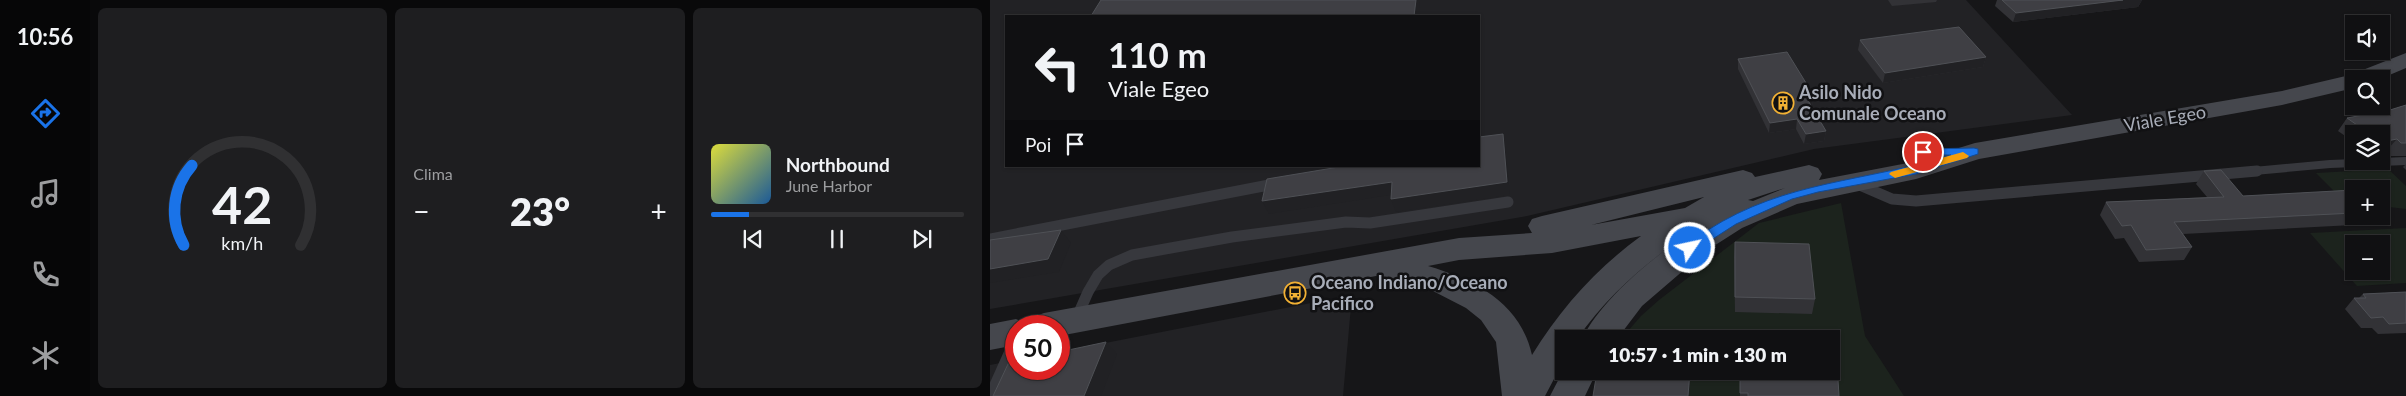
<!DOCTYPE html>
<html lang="it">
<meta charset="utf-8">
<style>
body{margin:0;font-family:Lato,sans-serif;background:#1e1e20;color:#f1f3f6;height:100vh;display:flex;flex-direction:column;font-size:19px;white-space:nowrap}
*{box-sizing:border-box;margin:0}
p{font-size:16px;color:#9c9d9f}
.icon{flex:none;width:28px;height:28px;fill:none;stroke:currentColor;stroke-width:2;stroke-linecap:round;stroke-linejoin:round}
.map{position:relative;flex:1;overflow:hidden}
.details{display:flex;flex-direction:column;gap:8px;padding:8px;background:#09090a;width:900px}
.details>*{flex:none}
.hud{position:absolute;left:15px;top:15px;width:475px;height:152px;border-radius:0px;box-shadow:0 1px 4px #0004,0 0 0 1px #303032;background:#101012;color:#f1f3f6;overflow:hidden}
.tools{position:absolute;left:1355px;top:15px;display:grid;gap:10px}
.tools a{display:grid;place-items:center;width:45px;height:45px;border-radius:0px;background:#101012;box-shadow:0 1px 4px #0004,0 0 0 1px #303032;font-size:25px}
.speed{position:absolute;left:15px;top:315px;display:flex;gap:10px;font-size:25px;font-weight:700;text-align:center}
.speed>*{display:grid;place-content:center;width:65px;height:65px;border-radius:50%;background:#101012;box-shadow:0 1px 4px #0004,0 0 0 1px #303032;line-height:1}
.speed .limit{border:8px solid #d22;background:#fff;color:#111}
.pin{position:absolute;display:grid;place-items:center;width:42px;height:42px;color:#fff;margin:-21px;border:2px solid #fff;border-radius:50%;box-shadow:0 1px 5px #0007}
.me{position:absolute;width:55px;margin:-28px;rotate:56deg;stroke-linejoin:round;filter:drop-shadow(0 0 4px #0008)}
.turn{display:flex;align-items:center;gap:18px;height:105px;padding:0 20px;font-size:22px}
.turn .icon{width:65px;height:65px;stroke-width:2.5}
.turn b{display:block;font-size:35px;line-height:42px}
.then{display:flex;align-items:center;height:48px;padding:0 20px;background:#0003;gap:10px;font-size:19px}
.big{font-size:38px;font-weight:800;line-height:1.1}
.details .card{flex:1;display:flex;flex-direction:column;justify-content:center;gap:8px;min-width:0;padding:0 18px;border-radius:8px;background:#1e1e20}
.details .dial{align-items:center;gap:0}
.dial svg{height:130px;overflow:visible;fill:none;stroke:#303032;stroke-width:7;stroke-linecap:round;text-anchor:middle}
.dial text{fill:#f1f3f6;stroke:none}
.song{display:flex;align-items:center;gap:15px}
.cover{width:60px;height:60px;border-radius:8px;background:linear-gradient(135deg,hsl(60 70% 55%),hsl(210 70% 35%))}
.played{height:5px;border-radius:2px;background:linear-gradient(90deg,#1a73e8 15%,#303032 15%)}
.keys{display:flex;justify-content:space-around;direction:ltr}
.heat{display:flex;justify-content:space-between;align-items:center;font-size:28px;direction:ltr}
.details .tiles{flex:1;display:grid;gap:8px;grid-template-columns:repeat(3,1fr)}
.trip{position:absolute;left:565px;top:330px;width:285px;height:50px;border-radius:0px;background:#101012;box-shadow:0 1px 4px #0004,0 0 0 1px #303032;font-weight:800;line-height:50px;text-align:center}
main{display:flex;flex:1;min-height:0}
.tab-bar{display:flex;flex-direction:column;width:90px;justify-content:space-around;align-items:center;background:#060607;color:#9c9d9f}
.tab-bar .icon{width:35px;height:35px}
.tab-bar .current{color:#1a73e8}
.tab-bar b{font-size:22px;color:#f1f3f6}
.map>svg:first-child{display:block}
</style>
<main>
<nav class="tab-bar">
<b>10:56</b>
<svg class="icon current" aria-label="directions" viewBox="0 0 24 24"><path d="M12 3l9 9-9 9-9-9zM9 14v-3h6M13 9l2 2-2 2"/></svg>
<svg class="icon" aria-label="music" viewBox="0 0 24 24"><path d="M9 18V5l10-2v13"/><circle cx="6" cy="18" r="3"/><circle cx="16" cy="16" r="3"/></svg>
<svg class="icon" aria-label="phone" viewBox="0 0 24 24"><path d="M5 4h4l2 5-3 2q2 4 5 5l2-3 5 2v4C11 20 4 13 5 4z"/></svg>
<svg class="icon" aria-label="climate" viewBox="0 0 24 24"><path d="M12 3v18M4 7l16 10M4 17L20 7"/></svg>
</nav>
<section class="details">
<div class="tiles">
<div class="card dial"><svg viewBox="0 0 100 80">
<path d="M14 69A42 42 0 1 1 86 69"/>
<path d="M14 69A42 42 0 0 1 19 20" stroke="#1a73e8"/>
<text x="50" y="56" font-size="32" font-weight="700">42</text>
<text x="50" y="72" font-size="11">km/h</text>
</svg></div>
<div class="card"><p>Clima</p>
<div class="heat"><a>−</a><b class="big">23°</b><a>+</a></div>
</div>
<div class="card">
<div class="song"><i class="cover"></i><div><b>Northbound</b><p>June Harbor</p></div></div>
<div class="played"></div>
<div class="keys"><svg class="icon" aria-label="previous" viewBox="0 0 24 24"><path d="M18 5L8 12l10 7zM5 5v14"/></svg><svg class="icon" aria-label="pause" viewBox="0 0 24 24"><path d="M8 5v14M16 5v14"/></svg><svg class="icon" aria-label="next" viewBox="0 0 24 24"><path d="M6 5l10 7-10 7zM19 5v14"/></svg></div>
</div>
</div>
</section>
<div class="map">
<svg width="1416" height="396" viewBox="0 0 1416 396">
<rect width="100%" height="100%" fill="#161618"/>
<g fill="#222225" fill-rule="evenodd">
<path d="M0,0H976L1082,115L824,149L537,216L0,309ZM16,16H489V166H16Z"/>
<polygon points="362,295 353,396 0,396 0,365 26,360 26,369 69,369 69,352"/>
</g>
<g fill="#1c231d" fill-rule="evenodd">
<polygon points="1398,169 1416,186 1416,209 1391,206 1391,189 1364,189 1364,201 1352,199 1326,173"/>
<polygon points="851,203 875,336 914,396 603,396 613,371 841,371 841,339 631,339 651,316 669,300 769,223"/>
<path d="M1416,228V283L1367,286L1320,233ZM1364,244H1391V271H1364Z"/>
</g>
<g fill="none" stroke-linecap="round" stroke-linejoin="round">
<polyline stroke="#37383d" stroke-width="8" points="1253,172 1340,164 1416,161"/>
<g stroke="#37383d" stroke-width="11">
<polyline points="865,183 902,199 926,201 1267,171"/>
<polyline points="0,239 289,183"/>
<polyline points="87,317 98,292 108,275 119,265 142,255 242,237 356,222 380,223 518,202"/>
<polyline points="0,396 26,338"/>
</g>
<g fill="#45474d" fill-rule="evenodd">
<path d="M1416,53V68L1390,79H1364V88L1292,105L989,159L926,179L807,204L752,228L716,251L652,306L627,339H592C613,296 672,249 713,225L710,226C662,257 620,292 587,339H574V360L555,396H512L506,342L491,320L476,308L441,290L386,276L69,336V326H26V345L0,350V324L26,319L39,325L43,317L54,313L469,238L542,233L538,226L542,219L552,216L753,170L762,173L765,177L819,165L828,168L832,174L829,180L923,162L985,143L1292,91L1360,75ZM795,188L763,201L758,200ZM714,197L695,208L601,225ZM651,236C606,269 571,308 542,355C530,302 485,280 438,266L469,260L562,253Z"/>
<polygon points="574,369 574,371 607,371 595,396 560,396"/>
</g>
</g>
<g fill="#323236">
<polygon points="898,0 947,0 946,2 902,6"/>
<polygon points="1007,0 1152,0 1148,7 1023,22 1005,6"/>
<polygon points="870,40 996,57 993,67 893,83 868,50"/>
<polygon points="748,59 824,96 822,106 836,131 834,141 814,144 806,129 779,133 748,69"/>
<polygon points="1416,105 1416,156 1401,156 1396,151 1391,152 1391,134 1364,134 1364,142 1348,131 1357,118 1400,110"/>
<polygon points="1416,164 1416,170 1413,167"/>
<polygon points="1214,171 1253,196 1364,190 1364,216 1389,216 1382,224 1193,234 1202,247 1194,260 1149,262 1134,238 1125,239 1110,215 1116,202 1217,197 1206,184"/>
<polygon points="745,242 825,299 822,314 745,312 744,257"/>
<polygon points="1416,292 1416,333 1388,334 1382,328 1371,328 1355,309 1364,298 1369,298 1373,294"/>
<polygon points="758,371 840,371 840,380 849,396 750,396 750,378 758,378"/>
</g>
<g fill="#212124">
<polygon points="426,0 430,0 429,16 424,16"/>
<polygon points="1133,0 1152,0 1148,7 1023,22 1026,13"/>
<polygon points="996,57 993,67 893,83 895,73"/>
<polygon points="824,96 822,106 815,107 816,97"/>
<polygon points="807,119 806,129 779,133 780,123"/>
<polygon points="836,131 834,141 814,144 816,134"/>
<polygon points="513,134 515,146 520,195 406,212 401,199"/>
<polygon points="1407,139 1396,151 1391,152 1392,142"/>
<polygon points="402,182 407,194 279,214 272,201"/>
<polygon points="71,230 81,243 69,272 0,283 0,269"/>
<polygon points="116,342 127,354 111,396 94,396"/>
<polygon points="700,371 701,371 699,396 698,396"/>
</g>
<g fill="#3f3f44" stroke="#4f5156">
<polygon points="111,0 426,0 424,16 101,16"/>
<polygon points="1012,0 1133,0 1026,13"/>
<polygon points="969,27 996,57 895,73 870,40"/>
<polygon points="797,52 824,96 816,97 836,131 816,134 807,119 780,123 748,59"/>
<polygon points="1416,105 1416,143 1411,143 1407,139 1392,142 1391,134 1380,134 1357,118 1400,110"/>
<polygon points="513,134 517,182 401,199 402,182 272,201 277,179 355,166 489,166 489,137"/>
<polygon points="1231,170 1253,196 1364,190 1364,213 1184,222 1202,247 1156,250 1141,225 1132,226 1116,202 1234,197 1214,171"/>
<polygon points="71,230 58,259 0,269 0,240"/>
<polygon points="745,242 819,244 825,299 745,297"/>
<polygon points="1416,292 1416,323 1399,324 1393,317 1381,318 1364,298 1376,298 1373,294"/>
<polygon points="624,335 702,338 702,339 623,339"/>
<polygon points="116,342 94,396 3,396 19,362 26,360 26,369 69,369 69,352"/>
<polygon points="618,371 700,371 698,396 603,396 606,378 617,378"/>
<polygon points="759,371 840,371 840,380 848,380 849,396 758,396 758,393 750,393 750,378 759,378"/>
</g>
<path fill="#1a73e8" stroke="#114b97" d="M984,148L988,149V154L926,174L828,192L802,199L746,224L704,251H696L694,248C699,240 711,235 718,230C796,180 877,182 961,155H930V150L933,149Z"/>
<polygon fill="#f59e0b" points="973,152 979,156 977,158 905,178 899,174 901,172"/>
<defs>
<g id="building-ring" transform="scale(1.125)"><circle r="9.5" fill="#111113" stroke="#f2b134" stroke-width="1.5"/><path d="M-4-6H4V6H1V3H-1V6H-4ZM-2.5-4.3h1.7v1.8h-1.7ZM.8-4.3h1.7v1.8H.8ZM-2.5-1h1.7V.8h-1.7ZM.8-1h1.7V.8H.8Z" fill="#f2b134"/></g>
<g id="bus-ring" transform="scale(1.125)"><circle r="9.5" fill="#111113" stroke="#f2b134" stroke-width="1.5"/><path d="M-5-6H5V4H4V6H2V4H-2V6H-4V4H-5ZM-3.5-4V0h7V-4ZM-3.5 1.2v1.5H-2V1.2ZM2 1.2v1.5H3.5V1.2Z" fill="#f2b134"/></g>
</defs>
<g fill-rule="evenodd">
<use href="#building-ring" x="793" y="103"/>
<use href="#bus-ring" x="305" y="293"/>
</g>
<g text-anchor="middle" stroke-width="5" stroke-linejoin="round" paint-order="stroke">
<g font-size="18" font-weight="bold" fill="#a8adb8" stroke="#111113" text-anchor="start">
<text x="809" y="99">Asilo Nido<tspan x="809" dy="21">Comunale Oceano</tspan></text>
<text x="321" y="289">Oceano Indiano/Oceano<tspan x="321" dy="21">Pacifico</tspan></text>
</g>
<g font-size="18" fill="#a8adb8" stroke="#111113">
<text transform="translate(1175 119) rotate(-10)" y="6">Viale Egeo</text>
</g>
</g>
</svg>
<div class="tools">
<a><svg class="icon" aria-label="sound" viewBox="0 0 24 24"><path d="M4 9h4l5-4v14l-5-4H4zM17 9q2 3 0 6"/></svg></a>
<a><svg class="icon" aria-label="search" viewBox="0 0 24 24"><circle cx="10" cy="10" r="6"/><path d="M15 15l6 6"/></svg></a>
<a><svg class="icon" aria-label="layers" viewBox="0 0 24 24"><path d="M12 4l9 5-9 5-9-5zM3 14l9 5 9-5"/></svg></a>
<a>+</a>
<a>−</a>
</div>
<div class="speed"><div class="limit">50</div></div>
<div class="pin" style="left:933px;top:152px;background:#d93025"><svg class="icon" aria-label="arrive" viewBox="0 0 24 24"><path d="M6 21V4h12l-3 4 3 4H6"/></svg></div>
<svg class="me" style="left:700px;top:248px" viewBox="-20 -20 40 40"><circle r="17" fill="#1a73e8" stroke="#fff" stroke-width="3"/><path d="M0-11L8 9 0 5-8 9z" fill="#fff"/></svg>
<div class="trip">10:57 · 1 min · 130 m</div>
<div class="hud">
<div class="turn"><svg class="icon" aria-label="left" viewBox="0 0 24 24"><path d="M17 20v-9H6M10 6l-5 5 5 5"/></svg><div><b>110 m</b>Viale Egeo</div></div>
<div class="then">Poi<svg class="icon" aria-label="arrive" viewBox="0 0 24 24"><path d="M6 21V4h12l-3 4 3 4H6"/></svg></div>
</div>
</div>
</main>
